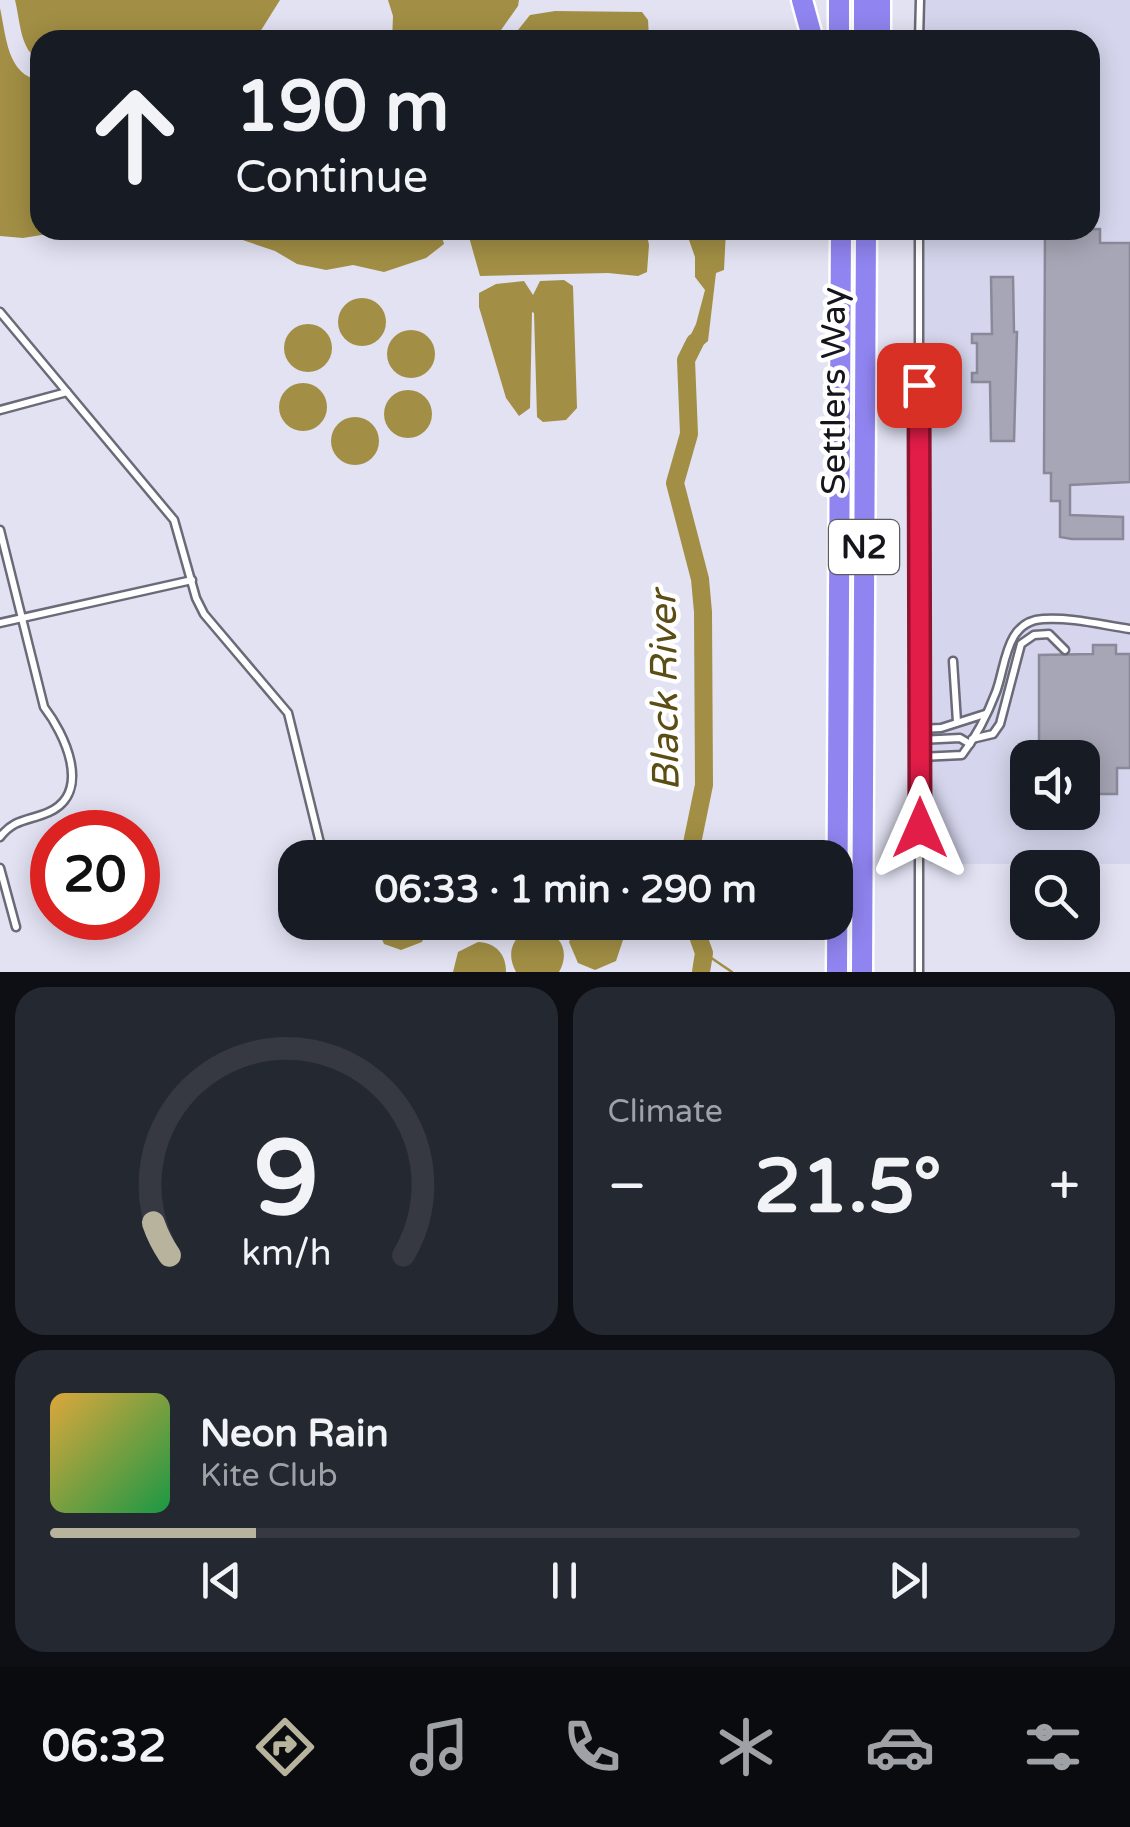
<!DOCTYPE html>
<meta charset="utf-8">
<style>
body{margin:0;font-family:"Varela Round",sans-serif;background:#242831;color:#f1f3f6;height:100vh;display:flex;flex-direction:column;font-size:38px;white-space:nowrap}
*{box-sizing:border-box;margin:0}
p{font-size:32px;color:#9ea1a6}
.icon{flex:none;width:55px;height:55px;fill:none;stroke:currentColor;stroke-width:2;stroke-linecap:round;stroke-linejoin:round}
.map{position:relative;height:972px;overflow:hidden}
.details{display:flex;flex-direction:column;gap:15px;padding:15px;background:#0d0f14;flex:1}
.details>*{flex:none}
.hud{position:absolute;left:30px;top:30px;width:1070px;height:210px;border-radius:30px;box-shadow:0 5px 25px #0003;background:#171b24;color:#f1f3f6;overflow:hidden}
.fabs{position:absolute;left:1010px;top:740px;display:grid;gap:20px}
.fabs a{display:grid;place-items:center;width:90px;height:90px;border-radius:20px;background:#171b24;box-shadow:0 5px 25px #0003;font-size:50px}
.speed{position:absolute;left:30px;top:810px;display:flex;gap:20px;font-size:50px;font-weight:700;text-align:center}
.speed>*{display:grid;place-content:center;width:130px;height:130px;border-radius:50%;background:#171b24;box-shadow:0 5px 25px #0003;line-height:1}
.speed .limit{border:15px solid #d22;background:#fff;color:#111}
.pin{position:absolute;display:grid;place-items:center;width:85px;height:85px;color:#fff;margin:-42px;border-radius:20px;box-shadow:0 5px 15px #0006}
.me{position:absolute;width:110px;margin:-55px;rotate:0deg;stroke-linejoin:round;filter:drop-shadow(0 0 8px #0008)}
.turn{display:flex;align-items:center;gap:35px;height:210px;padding:0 40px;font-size:45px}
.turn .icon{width:130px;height:130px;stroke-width:2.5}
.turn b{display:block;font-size:70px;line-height:85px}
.big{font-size:75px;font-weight:700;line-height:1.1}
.details .tile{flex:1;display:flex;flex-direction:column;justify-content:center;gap:15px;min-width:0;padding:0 35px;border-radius:30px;background:#242831}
.details .dial{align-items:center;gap:0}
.dial svg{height:260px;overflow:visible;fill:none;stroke:#363941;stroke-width:7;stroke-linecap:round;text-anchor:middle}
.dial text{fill:#f1f3f6;stroke:none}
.song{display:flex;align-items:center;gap:30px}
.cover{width:120px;height:120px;border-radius:15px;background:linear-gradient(135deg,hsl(40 70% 55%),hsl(140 70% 35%))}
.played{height:10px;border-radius:5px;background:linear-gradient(90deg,#b8b39d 20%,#363941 20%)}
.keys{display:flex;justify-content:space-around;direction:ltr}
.heat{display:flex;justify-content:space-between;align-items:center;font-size:55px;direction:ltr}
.details .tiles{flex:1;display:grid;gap:15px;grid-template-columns:1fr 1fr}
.tile:last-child{grid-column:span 2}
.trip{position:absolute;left:278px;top:840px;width:575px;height:100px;border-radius:30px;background:#171b24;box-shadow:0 5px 25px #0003;font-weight:700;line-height:100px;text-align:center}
.dock{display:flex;height:160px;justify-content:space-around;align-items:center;background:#090b0e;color:#9ea1a6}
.dock .icon{width:70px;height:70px}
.dock .on{color:#b8b39d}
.dock b{font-size:45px;color:#f1f3f6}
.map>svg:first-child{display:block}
</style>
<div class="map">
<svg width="1130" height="972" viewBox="0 0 1130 972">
<rect width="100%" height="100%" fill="#e2e2f3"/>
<path fill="#d5d5ed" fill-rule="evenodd" d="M925,0H1130V864H930L924,611L925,230H1090V40H925ZM1028,758H1082V812H1028Z"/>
<g fill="#a28f45">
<path d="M15,0H280L255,40H40V60C20,52 20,19 15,0Z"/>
<polygon points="388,0 519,0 518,6 494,40 392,40 393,16"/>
<path d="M0,8C6,35 7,76 40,80V230H70L66,231L23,238L0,236Z"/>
<polygon points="555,11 642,12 648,20 649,39 510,40 530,15"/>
<polygon points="213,230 440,230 444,244 426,258 384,272 353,265 326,270 297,264 275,251"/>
<polygon points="467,230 646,230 649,245 647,272 638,276 608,273 480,276"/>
<polygon points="696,230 726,230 724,270 716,273 708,341 686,360 682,353 696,324 705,290 695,277 695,257 689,240"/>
<polygon points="564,280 573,286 577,408 566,420 543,422 537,417 534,313 532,312 530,408 519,416 506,398 479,307 479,293 496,284 524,281 533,295 540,281"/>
<circle cx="362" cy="322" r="24"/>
<circle cx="308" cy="348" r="24"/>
<circle cx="411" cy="354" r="24"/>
<circle cx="303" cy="407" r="24"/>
<circle cx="408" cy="414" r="24"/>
<circle cx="355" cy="441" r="24"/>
<polygon points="375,923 429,922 429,925 422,942 401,950 384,944"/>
<polygon points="577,923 615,923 623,940 616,961 595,970 578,963 569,942"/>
<path d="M541,928C562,935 570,953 559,972H516C504,950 515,930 541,928Z"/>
<path d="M478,942C496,943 506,954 506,972H453L458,952Z"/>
</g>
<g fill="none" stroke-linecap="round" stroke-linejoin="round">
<polyline stroke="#a28f45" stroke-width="2.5" points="704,953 732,972"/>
<g stroke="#a28f45" stroke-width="18">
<polyline points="689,858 704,785 703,612 700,579 675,483 689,434 686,360 695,342"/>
<polyline points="693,922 704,953 701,972"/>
</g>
</g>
<g fill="#a7a6b6" stroke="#8a8999" stroke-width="2.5">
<polygon points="1100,229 1100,243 1130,243 1130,482 1070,485 1070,515 1123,517 1123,539 1072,539 1060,537 1060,501 1051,501 1051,473 1044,473 1045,230"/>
<polygon points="991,277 1013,277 1014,332 1017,332 1014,441 991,441 990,382 972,382 972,373 977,373 977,343 972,343 972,334 992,334"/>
<polygon points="1093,645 1116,645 1116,654 1130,654 1130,768 1117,768 1117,794 1086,794 1082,758 1039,758 1039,655 1093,654"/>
</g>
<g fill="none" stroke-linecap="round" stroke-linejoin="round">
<g stroke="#6a6a78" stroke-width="11">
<g id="service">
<polyline points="919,40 920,0"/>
<polyline points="919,230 919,972"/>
<polyline points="0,312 174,520 196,598 204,614 288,713 321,847 330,858"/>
<polyline points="0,410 67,392"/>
<path d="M0,530L44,707C64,733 93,792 49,812C29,821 15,818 0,837"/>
<polyline points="0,623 192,580"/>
<polyline points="953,661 957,722"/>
<polyline points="919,729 941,728 985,714"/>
<polyline points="972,739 993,734 1000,724 1021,644 1034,635 1049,634 1065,650"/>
<polyline points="919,740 960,738 970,744"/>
<path d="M920,757L962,755C975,738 988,713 996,692C1006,666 1005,621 1043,619C1071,617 1102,625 1130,629"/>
<polyline points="0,868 16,927"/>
</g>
</g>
<g stroke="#fff" stroke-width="25">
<g id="motorway">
<polyline points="802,0 813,40"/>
<polyline points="839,0 839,40"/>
<polyline points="864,40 864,0"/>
<polyline points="880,40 880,0"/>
<polyline points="837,972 841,230"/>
<polyline points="862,972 866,230"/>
</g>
</g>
<use href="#service" stroke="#fff" stroke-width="6"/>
<use href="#motorway" stroke="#9084f0" stroke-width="20"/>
</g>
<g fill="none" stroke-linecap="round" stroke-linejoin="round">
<g stroke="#92132f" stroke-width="25">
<polyline id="route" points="919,385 920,828"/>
</g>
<use href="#route" stroke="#e11d48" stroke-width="18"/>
</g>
<g text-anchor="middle" stroke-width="9" stroke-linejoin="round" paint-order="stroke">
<rect fill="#fff" stroke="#5b5b5f" stroke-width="2.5" x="829" y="520" width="70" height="54" rx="8"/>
<g font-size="32" font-weight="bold" fill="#15151b">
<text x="864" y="558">N2</text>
</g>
<g font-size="35" fill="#15151b" stroke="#fff">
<text transform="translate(833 391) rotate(-90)" y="12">Settlers Way</text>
</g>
<g font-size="38" font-style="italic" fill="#5b4d14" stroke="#fff">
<text transform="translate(664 691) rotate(-91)" y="13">Black River</text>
</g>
</g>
</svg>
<div class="fabs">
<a><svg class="icon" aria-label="sound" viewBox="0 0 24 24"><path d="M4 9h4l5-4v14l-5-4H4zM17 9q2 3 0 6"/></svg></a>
<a><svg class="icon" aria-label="search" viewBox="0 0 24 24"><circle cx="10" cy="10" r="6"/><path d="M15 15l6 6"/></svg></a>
</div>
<div class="speed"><div class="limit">20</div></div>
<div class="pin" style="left:919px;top:385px;background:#d93025"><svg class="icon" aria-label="arrive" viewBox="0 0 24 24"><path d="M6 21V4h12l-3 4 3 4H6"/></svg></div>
<svg class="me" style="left:920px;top:828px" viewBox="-20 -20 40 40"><path d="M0-17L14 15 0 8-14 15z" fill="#e11d48" stroke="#fff" stroke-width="4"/></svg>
<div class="trip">06:33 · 1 min · 290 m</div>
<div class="hud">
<div class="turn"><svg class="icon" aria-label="ahead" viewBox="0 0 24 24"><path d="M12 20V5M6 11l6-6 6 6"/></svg><div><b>190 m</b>Continue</div></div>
</div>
</div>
<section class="details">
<div class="tiles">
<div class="tile dial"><svg viewBox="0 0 100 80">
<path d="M14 69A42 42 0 1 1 86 69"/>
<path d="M14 69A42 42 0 0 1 9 59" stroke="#b8b39d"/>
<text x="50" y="56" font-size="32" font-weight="700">9</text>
<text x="50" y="72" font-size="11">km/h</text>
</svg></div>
<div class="tile"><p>Climate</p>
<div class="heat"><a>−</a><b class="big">21.5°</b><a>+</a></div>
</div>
<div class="tile">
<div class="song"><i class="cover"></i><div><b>Neon Rain</b><p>Kite Club</p></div></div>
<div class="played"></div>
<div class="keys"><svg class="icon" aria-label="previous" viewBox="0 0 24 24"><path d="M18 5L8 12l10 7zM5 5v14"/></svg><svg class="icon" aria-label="pause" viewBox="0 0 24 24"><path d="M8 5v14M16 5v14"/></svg><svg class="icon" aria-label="next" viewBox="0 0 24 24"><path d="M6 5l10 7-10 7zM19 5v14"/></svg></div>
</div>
</div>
</section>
<nav class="dock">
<b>06:32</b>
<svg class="icon on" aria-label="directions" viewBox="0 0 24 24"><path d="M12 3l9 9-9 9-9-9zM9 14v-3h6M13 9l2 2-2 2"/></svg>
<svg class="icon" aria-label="music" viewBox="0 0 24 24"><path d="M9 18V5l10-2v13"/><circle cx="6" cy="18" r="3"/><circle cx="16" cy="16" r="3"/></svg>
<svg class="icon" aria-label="phone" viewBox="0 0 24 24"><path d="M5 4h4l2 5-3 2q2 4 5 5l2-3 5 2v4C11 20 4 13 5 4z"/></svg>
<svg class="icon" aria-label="climate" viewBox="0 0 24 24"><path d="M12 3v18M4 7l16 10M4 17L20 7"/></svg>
<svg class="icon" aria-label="car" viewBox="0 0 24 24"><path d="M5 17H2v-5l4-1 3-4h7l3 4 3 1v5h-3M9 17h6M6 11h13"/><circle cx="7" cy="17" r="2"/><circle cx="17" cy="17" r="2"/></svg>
<svg class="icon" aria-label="filters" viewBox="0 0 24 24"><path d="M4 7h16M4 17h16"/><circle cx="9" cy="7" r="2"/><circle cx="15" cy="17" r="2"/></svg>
</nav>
